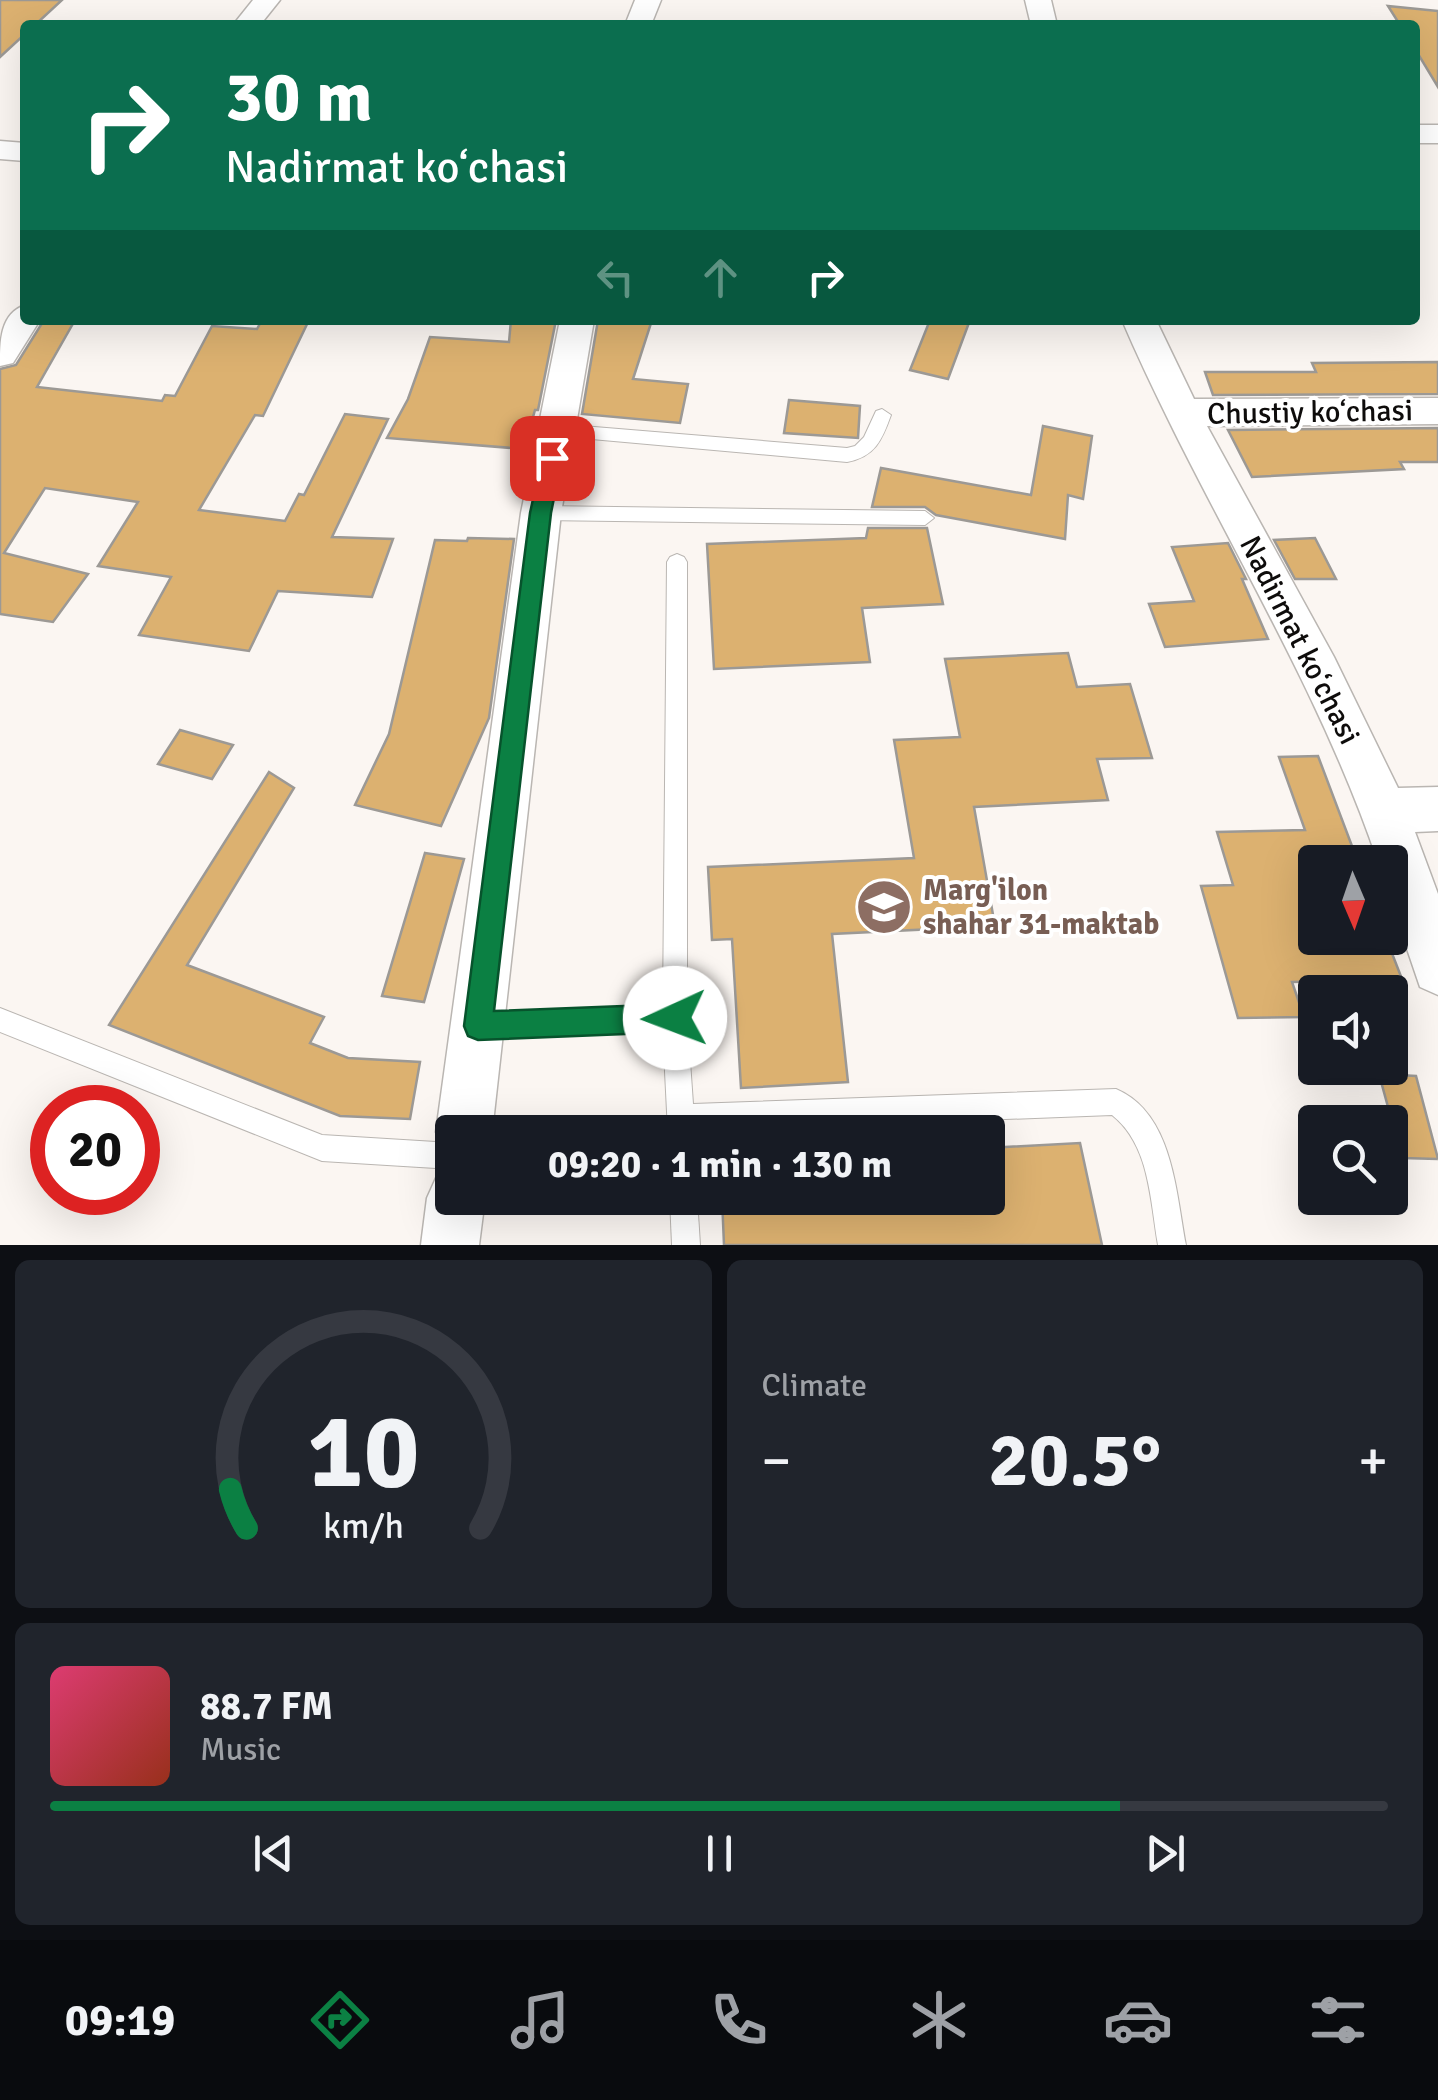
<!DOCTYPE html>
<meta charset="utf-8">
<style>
body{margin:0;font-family:Signika,sans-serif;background:#20242c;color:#f1f3f6;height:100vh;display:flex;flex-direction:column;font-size:38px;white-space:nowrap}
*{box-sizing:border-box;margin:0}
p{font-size:32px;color:#9ea1a6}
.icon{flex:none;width:55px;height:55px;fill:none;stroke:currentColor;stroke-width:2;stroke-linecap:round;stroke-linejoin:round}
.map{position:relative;height:1245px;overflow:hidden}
.side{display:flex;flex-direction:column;gap:15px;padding:15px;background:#0d0f14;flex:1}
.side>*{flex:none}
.banner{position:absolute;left:20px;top:20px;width:1400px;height:305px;border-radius:10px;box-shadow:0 10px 40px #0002;background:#0b6e4f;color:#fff;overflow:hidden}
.needle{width:65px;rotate:178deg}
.fabs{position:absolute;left:1298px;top:845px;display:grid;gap:20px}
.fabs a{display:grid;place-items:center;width:110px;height:110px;border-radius:10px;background:#171b24;box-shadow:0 10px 40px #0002;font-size:50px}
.speed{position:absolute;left:30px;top:1085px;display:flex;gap:20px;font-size:50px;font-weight:700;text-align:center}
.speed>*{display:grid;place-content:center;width:130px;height:130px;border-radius:50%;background:#171b24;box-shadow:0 10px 40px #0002;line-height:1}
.speed .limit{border:15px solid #d22;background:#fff;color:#111}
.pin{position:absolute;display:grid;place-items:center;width:85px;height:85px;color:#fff;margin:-42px;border-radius:20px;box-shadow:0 5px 15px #0006}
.me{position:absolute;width:110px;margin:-55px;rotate:268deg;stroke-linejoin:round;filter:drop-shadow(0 0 8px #0008)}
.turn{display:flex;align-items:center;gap:35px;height:210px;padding:0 40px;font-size:45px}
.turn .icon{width:130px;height:130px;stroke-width:2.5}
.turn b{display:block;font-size:70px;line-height:85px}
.lanes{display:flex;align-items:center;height:95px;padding:0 40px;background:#0003;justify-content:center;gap:50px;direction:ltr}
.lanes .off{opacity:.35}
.big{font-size:75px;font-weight:700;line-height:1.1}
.side .tile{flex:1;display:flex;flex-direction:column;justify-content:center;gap:15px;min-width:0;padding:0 35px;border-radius:15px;background:#20242c}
.side .dial{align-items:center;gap:0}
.dial svg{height:260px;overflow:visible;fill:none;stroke:#363941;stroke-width:7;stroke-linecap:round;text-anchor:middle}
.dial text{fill:#f1f3f6;stroke:none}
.song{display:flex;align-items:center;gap:30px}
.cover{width:120px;height:120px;border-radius:15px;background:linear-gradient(135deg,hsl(340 70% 55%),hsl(10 70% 35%))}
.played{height:10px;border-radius:5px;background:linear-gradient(90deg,#0b8043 80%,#363941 80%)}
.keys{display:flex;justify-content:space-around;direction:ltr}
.heat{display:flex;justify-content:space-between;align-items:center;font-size:55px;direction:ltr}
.side .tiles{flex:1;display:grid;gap:15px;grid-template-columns:1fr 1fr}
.tile:last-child{grid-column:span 2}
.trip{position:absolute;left:435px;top:1115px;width:570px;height:100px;border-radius:10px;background:#171b24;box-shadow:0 10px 40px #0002;font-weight:700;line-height:100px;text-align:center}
.tabs{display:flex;height:160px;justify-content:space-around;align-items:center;background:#090b0e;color:#9ea1a6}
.tabs .icon{width:70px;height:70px}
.tabs .active{color:#0b8043}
.tabs b{font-size:45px;color:#f1f3f6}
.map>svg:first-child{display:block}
</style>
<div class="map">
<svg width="1438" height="1245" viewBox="0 0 1438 1245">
<rect width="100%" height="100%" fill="#fbf6f2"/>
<g fill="#dcb170" stroke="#9c9995" stroke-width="2.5">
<polygon points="0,0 62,0 35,25 25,25 25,34 0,57"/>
<polygon points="1388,6 1438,11 1438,87 1415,49 1415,25 1400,25"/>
<polygon points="44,320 75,320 37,387 162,401 165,395 175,396 212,326 257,329 262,320 309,320 263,416 255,415 199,510 285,521 299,494 304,495 345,414 388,419 332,537 393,539 372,597 278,591 249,651 139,635 171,577 98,566 138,502 45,488 4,553 88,574 53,622 0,614 0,369 16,365"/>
<polygon points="511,320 556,320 538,410 535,410 524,449 387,438 408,399 430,337 509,342"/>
<polygon points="598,320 652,320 633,379 688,384 680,423 582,414"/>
<polygon points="930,320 970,320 948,379 910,370"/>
<polygon points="1438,362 1438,394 1213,395 1205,372 1316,372 1312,363"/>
<polygon points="789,400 860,406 858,438 784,433"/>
<polygon points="1043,426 1092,436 1083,499 1068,495 1065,539 936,515 925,507 872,507 881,468 1031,495"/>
<polygon points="1438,428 1438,462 1400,462 1404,469 1252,477 1228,430"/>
<polygon points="868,528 927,528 943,604 862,608 870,662 714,669 707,544 866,538"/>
<polygon points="468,538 514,539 489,718 441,826 355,805 389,734 435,540 467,541"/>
<polygon points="1315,538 1336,579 1295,579 1274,540"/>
<polygon points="1228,543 1246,579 1242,579 1268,639 1165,647 1149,604 1194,601 1172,547"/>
<polygon points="1068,653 1077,687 1130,684 1152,758 1097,759 1108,800 974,807 995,926 832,934 848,1082 741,1088 732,939 712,940 708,867 914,858 894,740 960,737 945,659"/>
<polygon points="180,730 233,745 212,779 158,764"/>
<polygon points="1318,756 1358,862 1315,862 1315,938 1386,938 1402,979 1292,982 1304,1017 1238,1018 1201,886 1233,885 1217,832 1305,830 1279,757"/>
<polygon points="269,772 294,788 187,965 324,1017 310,1043 348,1058 420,1062 410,1119 340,1116 109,1025"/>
<polygon points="425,853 464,859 424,1002 382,996"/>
<polygon points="1379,1074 1416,1076 1438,1159 1402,1158"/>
<polygon points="1080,1143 1102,1245 724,1245 722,1198 988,1198 988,1148"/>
</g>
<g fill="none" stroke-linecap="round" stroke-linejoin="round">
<g stroke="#bab6b2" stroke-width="2">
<g id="service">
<path d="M882,409L891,415C882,440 875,457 847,462L558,436L549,430L558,424L847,448L855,446L864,437L876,411Z"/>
<polygon points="541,506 925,511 934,518 925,525 541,520 532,513"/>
<path d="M677,554L684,557L687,562V1018L693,1104L1116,1089C1173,1113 1176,1193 1186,1245H1158C1150,1200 1150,1145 1112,1115L668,1132L663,1031L480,1039L471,1035L467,1026L471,1017L480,1013L663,1006L667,562L670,557Z"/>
<polygon points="0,1008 322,1135 452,1143 452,1169 322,1161 0,1032"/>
<polygon points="670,1198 697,1198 700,1245 672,1245"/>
</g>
</g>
<g stroke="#bab6b2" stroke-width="3">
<g id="minor">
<polygon points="253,0 280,0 260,25 233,25"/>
<polygon points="635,0 661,0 651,25 625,25"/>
<polygon points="1025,0 1051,0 1057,25 1031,25"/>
<rect x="1415" y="125" width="23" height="18"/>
<polygon points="0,141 25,143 25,161 0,159"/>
<path d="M25,305V320H40L13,363L0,366C0,341 0,314 25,305Z"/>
<polygon points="560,320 594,320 561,513 492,1132 452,1132 452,1155 444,1152 436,1132 521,513"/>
<path d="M1122,320H1156L1194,399L1438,398V424L1207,426L1334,657L1398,788L1438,787V831L1415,832L1438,894V995L1420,987L1390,899V862H1378C1314,672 1201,504 1122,320Z"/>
<polygon points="452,1171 452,1198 485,1198 479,1245 421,1245 427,1198 436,1178"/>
</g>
</g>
<use href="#service" fill="#fff" fill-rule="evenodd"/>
<use href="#minor" fill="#fff" fill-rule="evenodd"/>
</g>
<polygon fill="#0b8043" stroke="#07532c" stroke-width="2.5" points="552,450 562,458 551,513 494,1011 675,1004 685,1008 689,1018 685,1028 675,1032 478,1040 468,1036 464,1026 530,513 542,458"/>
<defs>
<g id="school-disc" transform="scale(2.875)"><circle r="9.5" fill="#8d6e63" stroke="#fff"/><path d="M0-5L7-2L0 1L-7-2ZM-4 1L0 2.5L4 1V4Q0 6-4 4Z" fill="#fff"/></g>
</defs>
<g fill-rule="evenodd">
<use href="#school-disc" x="884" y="907"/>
</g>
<g text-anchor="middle" stroke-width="8" stroke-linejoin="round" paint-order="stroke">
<g font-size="30" fill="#0e0c0b" stroke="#fff">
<text transform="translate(1310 412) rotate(-1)" y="10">Chustiy koʻchasi</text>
<text transform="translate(1300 640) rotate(63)" y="10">Nadirmat koʻchasi</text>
</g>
<g font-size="30" font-weight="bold" fill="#785e54" stroke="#fff" text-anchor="start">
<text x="923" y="900">Marg'ilon<tspan x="923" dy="34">shahar 31-maktab</tspan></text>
</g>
</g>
</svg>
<div class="fabs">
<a><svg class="needle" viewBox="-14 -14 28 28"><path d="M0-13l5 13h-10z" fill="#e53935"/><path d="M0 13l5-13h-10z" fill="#9ea1a6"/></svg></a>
<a><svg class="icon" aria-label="sound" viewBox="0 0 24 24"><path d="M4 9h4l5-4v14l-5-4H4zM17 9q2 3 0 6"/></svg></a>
<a><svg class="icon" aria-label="search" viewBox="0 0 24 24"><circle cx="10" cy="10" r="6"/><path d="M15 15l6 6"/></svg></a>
</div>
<div class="speed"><div class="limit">20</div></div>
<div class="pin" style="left:552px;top:458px;background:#d93025"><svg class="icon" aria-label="arrive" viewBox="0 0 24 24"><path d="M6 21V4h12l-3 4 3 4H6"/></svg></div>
<svg class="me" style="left:675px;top:1018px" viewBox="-20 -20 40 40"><circle r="19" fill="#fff"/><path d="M0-13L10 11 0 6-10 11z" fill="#0b8043"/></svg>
<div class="trip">09:20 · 1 min · 130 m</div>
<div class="banner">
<div class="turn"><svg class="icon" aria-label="right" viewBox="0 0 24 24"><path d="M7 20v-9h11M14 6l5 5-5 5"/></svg><div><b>30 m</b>Nadirmat koʻchasi</div></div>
<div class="lanes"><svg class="icon off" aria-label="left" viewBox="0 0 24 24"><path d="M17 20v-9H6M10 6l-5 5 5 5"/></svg><svg class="icon off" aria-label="ahead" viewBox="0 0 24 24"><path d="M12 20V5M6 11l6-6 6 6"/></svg><svg class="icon" aria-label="right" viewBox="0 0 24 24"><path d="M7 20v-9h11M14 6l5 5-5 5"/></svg></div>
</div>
</div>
<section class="side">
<div class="tiles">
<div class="tile dial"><svg viewBox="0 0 100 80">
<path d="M14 69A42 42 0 1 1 86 69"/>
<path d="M14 69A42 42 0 0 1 9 57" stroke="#0b8043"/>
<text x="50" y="56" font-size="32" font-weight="700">10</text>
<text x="50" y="72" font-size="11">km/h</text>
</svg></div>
<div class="tile"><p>Climate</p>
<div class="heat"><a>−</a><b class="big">20.5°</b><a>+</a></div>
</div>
<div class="tile">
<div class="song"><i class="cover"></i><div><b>88.7 FM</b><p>Music</p></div></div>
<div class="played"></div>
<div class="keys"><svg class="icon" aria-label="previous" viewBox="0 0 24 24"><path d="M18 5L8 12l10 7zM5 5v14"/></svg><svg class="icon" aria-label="pause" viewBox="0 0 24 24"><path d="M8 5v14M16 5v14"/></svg><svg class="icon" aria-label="next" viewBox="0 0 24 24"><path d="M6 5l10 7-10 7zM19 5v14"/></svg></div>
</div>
</div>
</section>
<nav class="tabs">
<b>09:19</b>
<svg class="icon active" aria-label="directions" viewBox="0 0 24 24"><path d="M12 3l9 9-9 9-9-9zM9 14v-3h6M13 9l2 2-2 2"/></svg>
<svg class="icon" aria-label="music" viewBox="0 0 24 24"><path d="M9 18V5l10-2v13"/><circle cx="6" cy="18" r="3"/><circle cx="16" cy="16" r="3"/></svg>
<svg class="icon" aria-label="phone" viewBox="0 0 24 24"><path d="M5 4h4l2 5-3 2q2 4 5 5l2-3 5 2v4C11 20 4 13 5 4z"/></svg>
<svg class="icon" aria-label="climate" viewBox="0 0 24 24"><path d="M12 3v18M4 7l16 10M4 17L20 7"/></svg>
<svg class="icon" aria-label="car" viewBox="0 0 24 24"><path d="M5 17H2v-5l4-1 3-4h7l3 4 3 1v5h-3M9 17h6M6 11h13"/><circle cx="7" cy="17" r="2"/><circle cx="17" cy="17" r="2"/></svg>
<svg class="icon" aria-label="filters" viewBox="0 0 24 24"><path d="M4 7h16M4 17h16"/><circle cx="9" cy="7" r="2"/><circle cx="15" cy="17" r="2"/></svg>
</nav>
